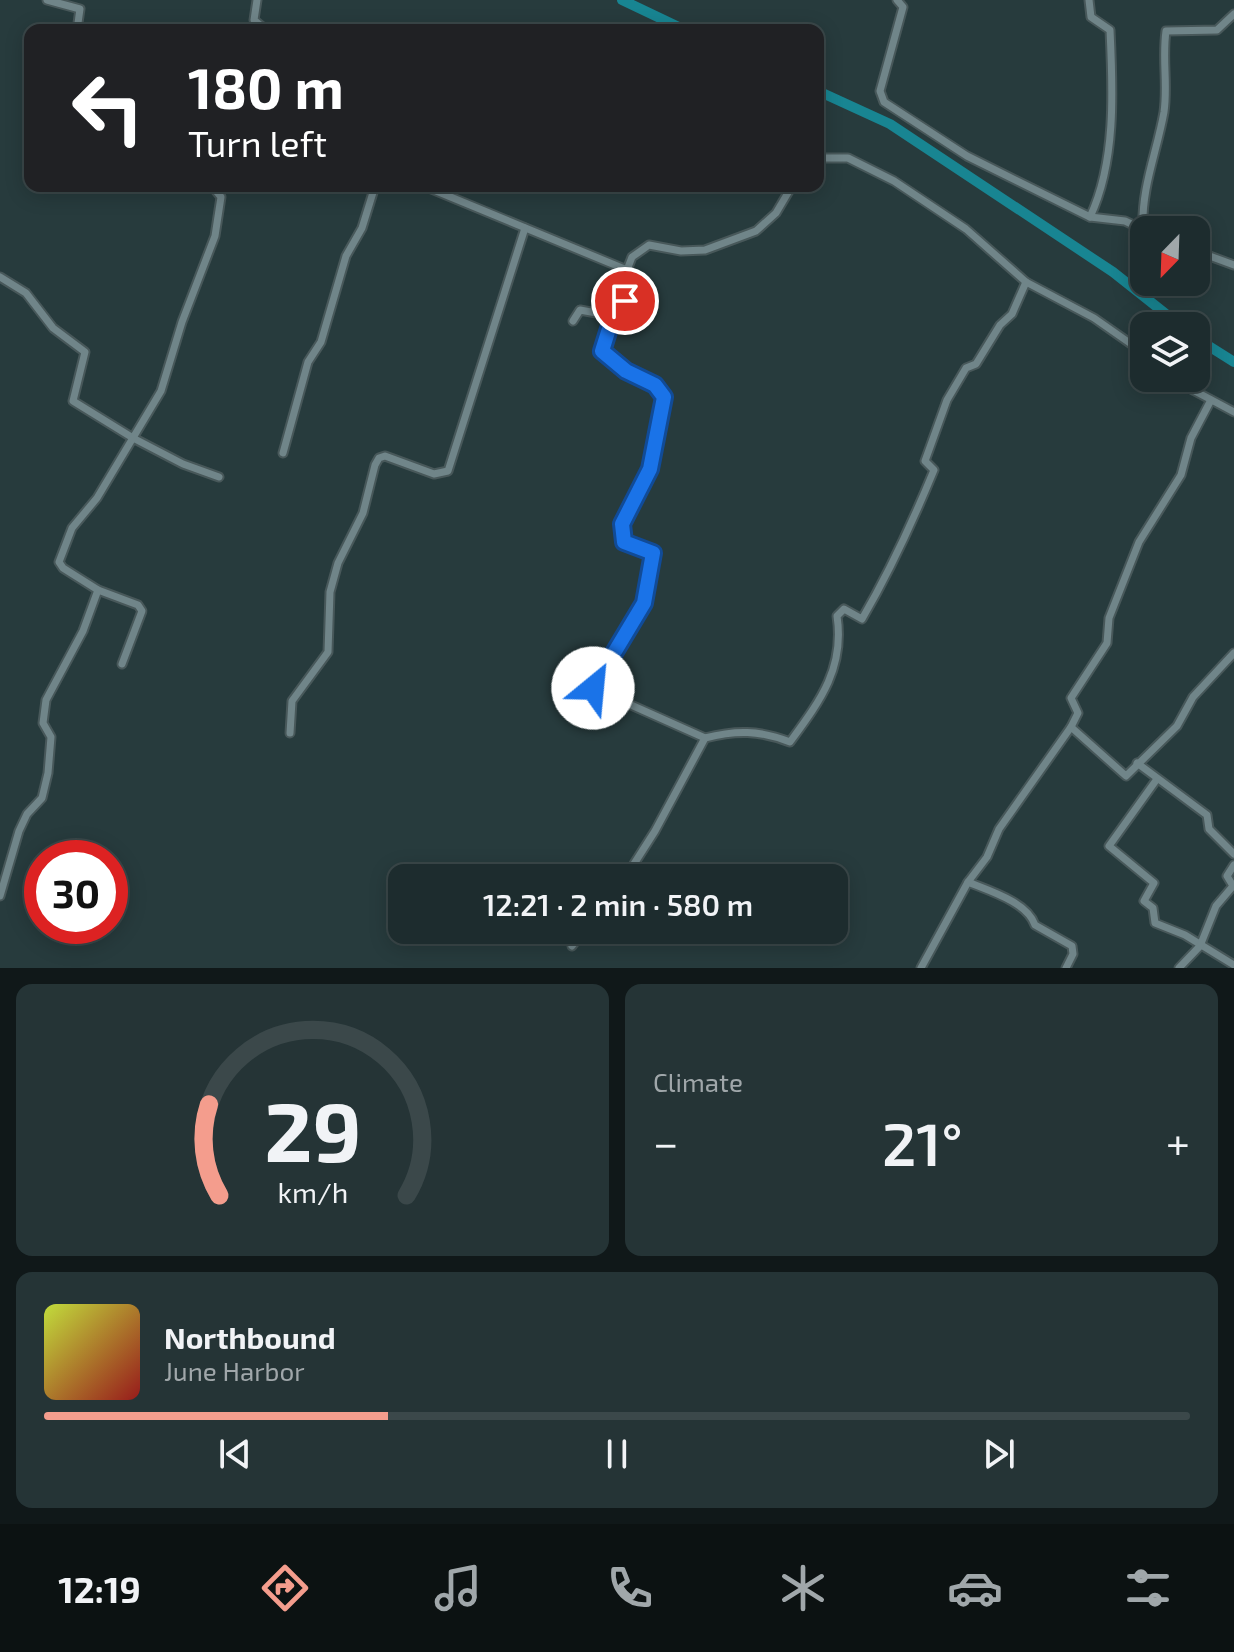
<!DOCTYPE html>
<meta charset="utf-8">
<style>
body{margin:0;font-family:"Exo 2",sans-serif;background:#253436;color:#f1f3f6;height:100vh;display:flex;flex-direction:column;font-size:30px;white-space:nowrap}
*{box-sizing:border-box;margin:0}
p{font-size:26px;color:#a0a7aa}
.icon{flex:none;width:44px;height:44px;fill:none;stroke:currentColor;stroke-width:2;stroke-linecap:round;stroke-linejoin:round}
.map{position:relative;height:968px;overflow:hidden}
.side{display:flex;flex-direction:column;gap:16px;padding:16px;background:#101819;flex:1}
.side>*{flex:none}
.guide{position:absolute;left:24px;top:24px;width:800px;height:168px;border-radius:16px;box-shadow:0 4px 20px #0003,0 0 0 2px #3b484a;background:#202124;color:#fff;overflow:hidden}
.needle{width:52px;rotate:203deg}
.buttons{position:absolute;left:1130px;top:216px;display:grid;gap:16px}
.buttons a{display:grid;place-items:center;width:80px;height:80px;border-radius:16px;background:#1d2c2e;box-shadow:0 4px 20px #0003,0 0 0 2px #3b484a;font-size:40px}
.speed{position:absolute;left:24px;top:840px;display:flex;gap:16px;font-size:40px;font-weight:700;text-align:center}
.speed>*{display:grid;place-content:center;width:104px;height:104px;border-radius:50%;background:#1d2c2e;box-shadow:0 4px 20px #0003,0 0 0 2px #3b484a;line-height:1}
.speed .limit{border:12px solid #d22;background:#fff;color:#111}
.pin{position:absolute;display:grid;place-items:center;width:68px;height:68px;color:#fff;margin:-34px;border:4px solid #fff;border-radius:50%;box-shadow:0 2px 8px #0007}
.me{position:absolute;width:88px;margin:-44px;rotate:28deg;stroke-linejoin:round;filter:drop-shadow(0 0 6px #0008)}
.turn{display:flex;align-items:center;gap:28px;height:168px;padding:0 32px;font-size:36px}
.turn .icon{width:104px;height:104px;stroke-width:2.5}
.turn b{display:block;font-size:56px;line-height:68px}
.big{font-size:60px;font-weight:600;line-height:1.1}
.side .widget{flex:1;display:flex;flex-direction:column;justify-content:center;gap:12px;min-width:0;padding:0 28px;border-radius:16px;background:#253436}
.side .dial{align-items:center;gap:0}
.dial svg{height:208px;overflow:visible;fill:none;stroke:#3b484a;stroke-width:7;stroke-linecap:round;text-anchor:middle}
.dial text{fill:#f1f3f6;stroke:none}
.song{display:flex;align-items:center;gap:24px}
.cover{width:96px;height:96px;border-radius:12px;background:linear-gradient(135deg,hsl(70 70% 55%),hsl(0 70% 35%))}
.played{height:8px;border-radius:4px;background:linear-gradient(90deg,#f49d8d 30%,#3b484a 30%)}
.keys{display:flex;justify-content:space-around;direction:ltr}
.heat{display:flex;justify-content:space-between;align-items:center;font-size:44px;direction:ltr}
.side .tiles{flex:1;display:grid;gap:16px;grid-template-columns:1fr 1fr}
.widget:last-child{grid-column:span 2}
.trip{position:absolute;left:388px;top:864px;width:460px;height:80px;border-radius:16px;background:#1d2c2e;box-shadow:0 4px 20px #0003,0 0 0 2px #3b484a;font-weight:600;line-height:80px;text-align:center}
.tab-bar{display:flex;height:128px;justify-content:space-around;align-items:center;background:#0c1212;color:#a0a7aa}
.tab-bar .icon{width:56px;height:56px}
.tab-bar .on{color:#f49d8d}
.tab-bar b{font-size:36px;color:#f1f3f6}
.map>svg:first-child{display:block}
</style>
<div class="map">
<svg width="1234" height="968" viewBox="0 0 1234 968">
<rect width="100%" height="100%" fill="#273b3d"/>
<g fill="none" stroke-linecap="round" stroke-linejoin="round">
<g stroke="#188592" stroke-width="10">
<polyline points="622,0 685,30"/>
<polyline points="818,91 890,124 1113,272 1181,326"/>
<polyline points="1196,338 1234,362"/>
</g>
<g stroke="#48585a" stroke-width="11">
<g id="minor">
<polyline points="47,0 80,9 77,30"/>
<polyline points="257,0 254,20 266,30"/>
<polyline points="897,0 903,7 880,91 884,102 967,156 1090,217 1125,221 1144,230"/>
<path d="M1089,0L1091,17L1110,30C1113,91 1116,162 1090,217"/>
<polyline points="818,158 848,158 894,181 966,229 1026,282 1094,318 1144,353"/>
<polyline points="424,186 627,270 632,257 649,245 681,251 705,250 756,231 776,213 792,186"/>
<path d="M1143,230C1141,188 1157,152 1164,112C1168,84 1162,59 1166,31L1217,30L1234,14"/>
<polyline points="1196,251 1234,265"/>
<polyline points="627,270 624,311 613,316 602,351 626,371 655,385 664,397 650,469 622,524 624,542 653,553 644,603 593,688 705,738"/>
<polyline points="0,277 26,293 53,328 85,352 73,401 133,438 183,464 219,477"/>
<polyline points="573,321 580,310 613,316"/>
<polyline points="1178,378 1191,389 1234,412"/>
<polyline points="283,453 308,362 321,342 346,256 362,228 375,186"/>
<polyline points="98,590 138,605 142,611 122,664"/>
<polyline points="1071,727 1126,776 1177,726 1193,697 1234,653"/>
<polyline points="290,733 292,701 328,652 330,592 338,563 363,513 375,465 379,458 385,456 434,474 448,471 525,228"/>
<polyline points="1137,763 1207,815 1209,829 1234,854"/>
<polyline points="1157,779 1109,846 1154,883 1144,901 1153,908 1155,923 1185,935 1234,965"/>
<path d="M625,878L655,831L705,738C736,730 759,730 790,742C820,701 845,668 837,616L844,609L862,619C890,571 913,521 934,470L925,461L947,400L966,368L976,364L1000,325L1012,314L1026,282"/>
<path d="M968,882C990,891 1027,902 1035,925L1072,946L1073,954L1066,968"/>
<polyline points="0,896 19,831 27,814 42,798 48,773 51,737 43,723 46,700 83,631 98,590 63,568 59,562 72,528 97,498 161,391 182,322 215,236 221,197 212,186"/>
<polyline points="572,946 584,930"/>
<polyline points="921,968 968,882 987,857 999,829 1071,727 1078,713 1071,698 1107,643 1109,618 1139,542 1181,475 1191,438 1211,400"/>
<polyline points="1179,968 1200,946 1216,906 1233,886 1227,876 1234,865"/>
</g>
</g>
<use href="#minor" stroke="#708589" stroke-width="7"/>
</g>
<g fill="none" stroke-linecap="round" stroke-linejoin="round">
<g stroke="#114b97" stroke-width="20">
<polyline id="route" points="593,688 644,603 653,553 624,542 622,524 650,469 664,397 655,385 626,371 602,351 613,316 622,314 625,301"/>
</g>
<use href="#route" stroke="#1a73e8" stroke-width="14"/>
</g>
</svg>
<div class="buttons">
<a><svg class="needle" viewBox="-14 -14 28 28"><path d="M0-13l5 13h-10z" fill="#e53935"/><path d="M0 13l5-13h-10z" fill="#a0a7aa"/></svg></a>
<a><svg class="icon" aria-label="layers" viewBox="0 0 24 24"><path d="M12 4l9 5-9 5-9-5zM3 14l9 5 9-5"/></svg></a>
</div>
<div class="speed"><div class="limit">30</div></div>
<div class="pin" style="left:625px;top:301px;background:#d93025"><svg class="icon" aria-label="arrive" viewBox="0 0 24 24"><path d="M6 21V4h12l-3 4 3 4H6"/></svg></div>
<svg class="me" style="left:593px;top:688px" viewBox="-20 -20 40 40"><circle r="19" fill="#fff"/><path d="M0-13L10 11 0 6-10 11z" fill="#1a73e8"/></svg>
<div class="trip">12:21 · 2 min · 580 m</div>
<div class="guide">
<div class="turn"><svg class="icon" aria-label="left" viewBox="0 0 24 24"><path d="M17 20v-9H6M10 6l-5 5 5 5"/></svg><div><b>180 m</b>Turn left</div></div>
</div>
</div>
<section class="side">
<div class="tiles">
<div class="widget dial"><svg viewBox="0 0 100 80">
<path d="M14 69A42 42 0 1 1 86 69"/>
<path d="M14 69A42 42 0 0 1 10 34" stroke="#f49d8d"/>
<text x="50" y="56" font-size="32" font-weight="700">29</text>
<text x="50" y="72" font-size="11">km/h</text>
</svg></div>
<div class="widget"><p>Climate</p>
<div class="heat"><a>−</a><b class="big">21°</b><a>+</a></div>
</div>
<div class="widget">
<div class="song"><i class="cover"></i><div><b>Northbound</b><p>June Harbor</p></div></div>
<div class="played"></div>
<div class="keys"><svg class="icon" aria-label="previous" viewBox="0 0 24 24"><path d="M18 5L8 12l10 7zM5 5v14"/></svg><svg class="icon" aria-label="pause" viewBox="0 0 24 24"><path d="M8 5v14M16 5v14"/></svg><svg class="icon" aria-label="next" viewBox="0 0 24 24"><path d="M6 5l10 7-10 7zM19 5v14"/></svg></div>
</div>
</div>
</section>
<nav class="tab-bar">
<b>12:19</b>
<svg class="icon on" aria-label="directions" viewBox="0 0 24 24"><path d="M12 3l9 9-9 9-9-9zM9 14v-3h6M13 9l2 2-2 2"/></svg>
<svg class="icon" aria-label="music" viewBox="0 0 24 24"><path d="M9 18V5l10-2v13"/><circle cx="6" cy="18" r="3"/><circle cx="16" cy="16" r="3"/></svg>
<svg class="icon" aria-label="phone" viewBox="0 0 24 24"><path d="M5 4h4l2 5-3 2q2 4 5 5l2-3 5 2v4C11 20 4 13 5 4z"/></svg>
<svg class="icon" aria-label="climate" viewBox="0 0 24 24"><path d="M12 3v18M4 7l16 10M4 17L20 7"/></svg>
<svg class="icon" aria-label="car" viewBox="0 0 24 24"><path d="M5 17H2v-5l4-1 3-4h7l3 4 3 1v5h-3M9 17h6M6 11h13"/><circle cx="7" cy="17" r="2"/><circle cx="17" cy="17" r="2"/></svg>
<svg class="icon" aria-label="filters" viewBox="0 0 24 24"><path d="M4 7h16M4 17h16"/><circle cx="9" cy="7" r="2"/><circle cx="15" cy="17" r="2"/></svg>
</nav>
